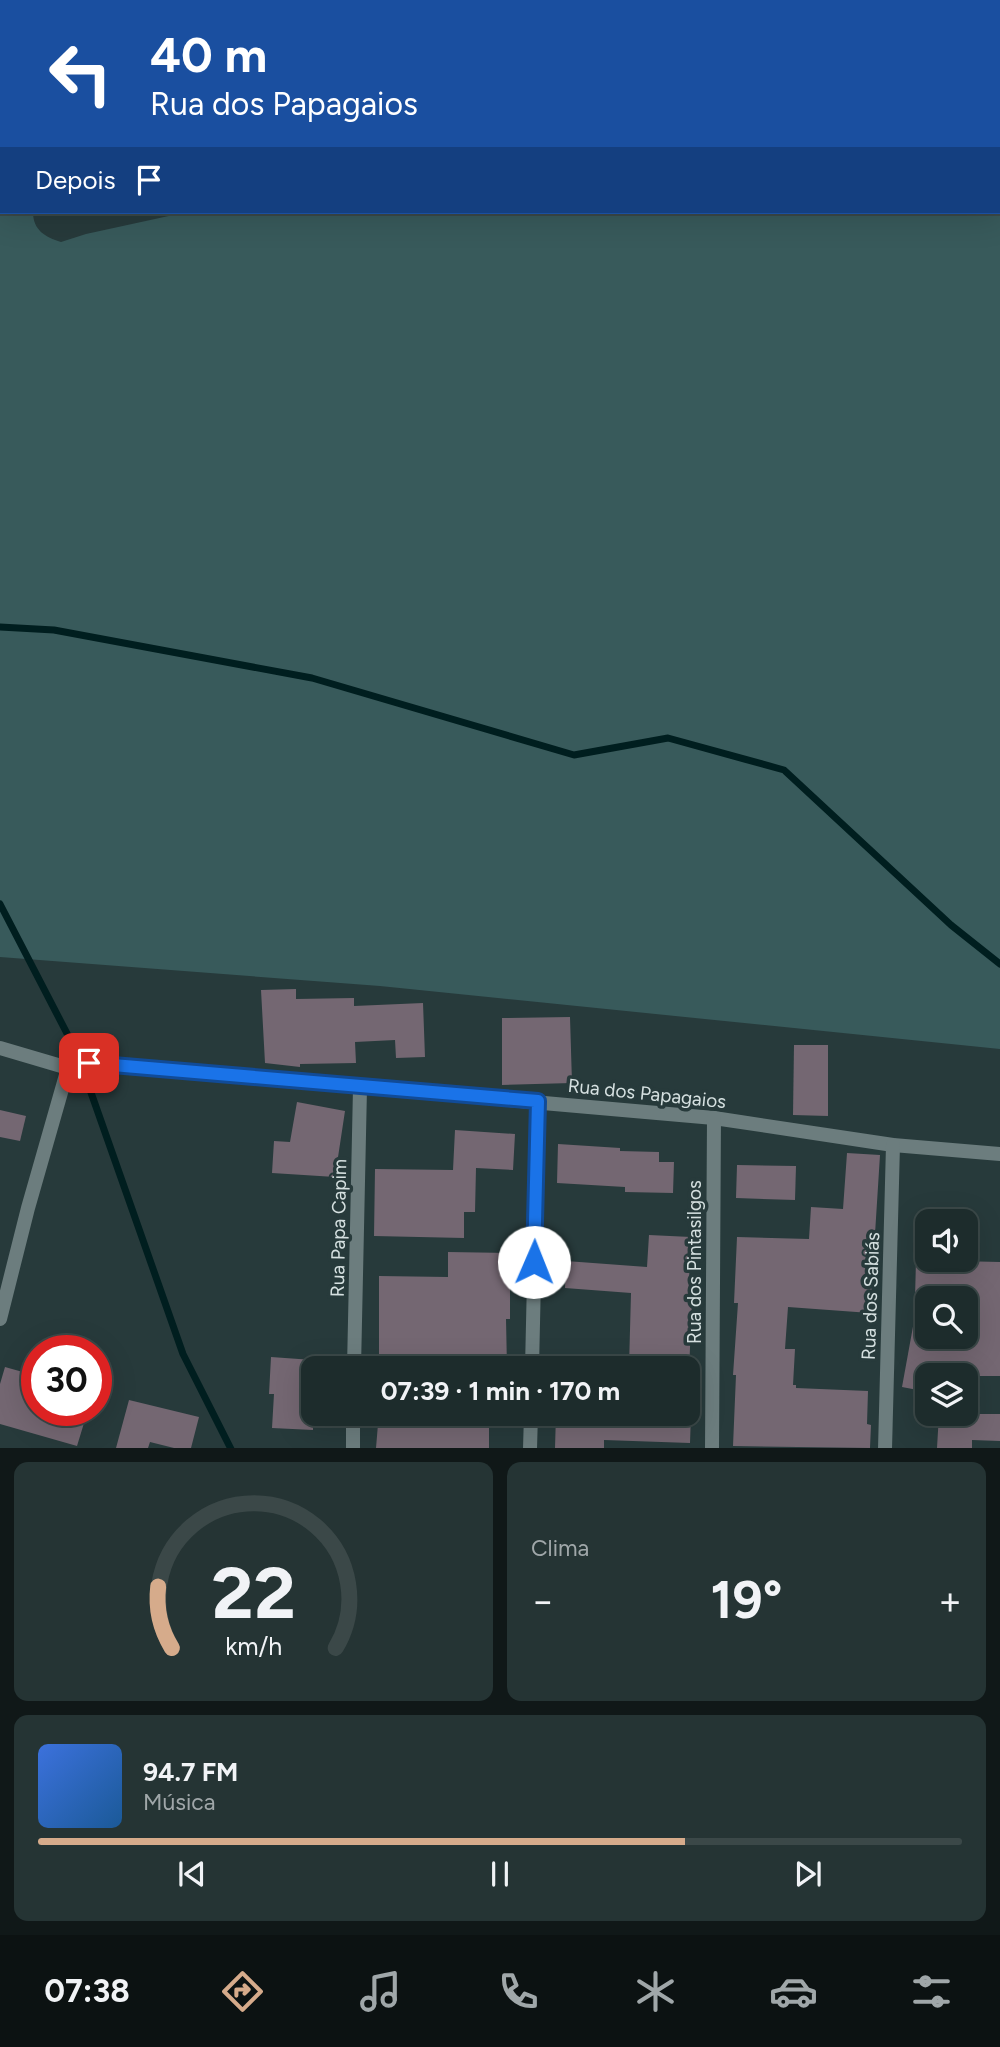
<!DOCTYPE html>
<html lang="pt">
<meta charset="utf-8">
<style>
body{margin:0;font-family:Figtree,sans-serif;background:#253434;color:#f1f3f6;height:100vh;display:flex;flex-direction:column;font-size:26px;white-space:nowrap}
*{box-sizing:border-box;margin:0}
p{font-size:23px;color:#a0a7a9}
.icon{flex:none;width:38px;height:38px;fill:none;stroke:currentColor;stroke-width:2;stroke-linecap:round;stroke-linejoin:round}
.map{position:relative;height:1448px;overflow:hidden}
.details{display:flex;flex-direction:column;gap:14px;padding:14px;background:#101818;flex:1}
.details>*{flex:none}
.hud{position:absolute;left:0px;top:0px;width:1001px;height:214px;box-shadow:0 7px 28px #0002,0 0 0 2px #3b4848;background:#1a4fa0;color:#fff;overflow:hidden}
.fabs{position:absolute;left:915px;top:1209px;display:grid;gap:14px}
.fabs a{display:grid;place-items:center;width:63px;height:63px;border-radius:14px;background:#1d2c2c;box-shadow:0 7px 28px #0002,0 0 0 2px #3b4848;font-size:35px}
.speed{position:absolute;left:21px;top:1335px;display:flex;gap:14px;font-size:35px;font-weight:700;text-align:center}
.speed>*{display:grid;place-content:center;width:91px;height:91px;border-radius:50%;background:#1d2c2c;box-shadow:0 7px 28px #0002,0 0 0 2px #3b4848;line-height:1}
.speed .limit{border:10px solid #d22;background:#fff;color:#111}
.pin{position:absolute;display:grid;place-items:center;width:60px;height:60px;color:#fff;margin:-30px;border-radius:14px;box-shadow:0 4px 10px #0006}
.me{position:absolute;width:77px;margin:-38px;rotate:1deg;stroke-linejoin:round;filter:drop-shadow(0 0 5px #0008)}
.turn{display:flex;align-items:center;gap:24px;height:147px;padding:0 35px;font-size:32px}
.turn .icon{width:91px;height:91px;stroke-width:2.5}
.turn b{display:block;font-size:49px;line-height:60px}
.then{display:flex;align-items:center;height:66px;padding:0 35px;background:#0003;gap:14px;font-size:26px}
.big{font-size:52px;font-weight:700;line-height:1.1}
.details .widget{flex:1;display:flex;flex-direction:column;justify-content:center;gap:10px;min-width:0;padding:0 24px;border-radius:14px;background:#253434}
.details .dial{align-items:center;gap:0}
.dial svg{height:182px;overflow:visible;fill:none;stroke:#3b4848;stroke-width:7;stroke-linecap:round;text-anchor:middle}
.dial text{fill:#f1f3f6;stroke:none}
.song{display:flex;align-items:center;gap:21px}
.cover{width:84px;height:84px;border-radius:10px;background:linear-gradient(135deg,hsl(220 70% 55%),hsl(210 70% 35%))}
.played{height:7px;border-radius:4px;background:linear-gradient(90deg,#d6ab8b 70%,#3b4848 70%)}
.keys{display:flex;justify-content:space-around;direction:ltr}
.heat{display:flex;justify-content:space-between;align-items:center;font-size:38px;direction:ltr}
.details .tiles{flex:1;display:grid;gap:14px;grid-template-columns:1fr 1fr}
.widget:last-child{grid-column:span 2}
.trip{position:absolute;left:301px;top:1356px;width:399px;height:70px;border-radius:14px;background:#1d2c2c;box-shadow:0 7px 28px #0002,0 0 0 2px #3b4848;font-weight:700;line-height:70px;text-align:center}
.tab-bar{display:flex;height:112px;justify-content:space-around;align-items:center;background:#0c1212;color:#a0a7a9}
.tab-bar .icon{width:49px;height:49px}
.tab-bar .on{color:#d6ab8b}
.tab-bar b{font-size:32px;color:#f1f3f6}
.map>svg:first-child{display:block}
</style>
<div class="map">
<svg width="1000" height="1449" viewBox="0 0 1000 1449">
<rect width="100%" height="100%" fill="#273a3b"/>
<path fill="#385a5b" d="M0,0H839L2,2V212H33C33,230 45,237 61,242L86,234L187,212H999L1000,185V1049L380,986L0,957Z"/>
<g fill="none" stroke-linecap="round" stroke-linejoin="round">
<g stroke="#001e1f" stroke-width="7">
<polyline points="0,627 54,630 312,678 574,755 668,738 784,770 951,925 1000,964"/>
<polyline points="0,904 74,1047"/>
<polyline points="88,1084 183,1354 231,1449"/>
</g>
</g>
<g fill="#746772">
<polygon points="296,989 296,999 354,998 354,1006 423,1003 425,1057 396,1058 395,1040 355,1042 356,1063 300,1064 300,1067 265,1063 261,990"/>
<polygon points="570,1017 572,1083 502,1085 502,1018"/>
<polygon points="794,1045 828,1045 828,1116 793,1115"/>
<polygon points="297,1102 345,1111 335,1177 272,1173 274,1141 290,1142"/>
<polygon points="0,1110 26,1116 20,1141 0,1137"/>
<polygon points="455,1130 515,1134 513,1170 476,1168 475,1212 464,1212 464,1238 374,1236 375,1169 453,1170"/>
<polygon points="558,1144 620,1148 620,1151 659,1152 659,1162 674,1162 673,1193 625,1192 625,1187 557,1183"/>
<polygon points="847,1153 880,1155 870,1313 788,1307 785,1349 795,1349 793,1385 796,1385 796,1388 868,1391 867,1424 871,1425 870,1448 733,1446 736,1375 733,1375 738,1303 734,1303 737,1237 809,1239 811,1207 843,1209"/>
<polygon points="737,1165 796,1166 795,1200 736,1198"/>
<polygon points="649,1235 691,1237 688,1301 692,1301 689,1371 629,1367 631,1293 565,1288 566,1261 647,1267"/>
<polygon points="448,1252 510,1253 510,1319 506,1319 507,1368 379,1368 379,1276 448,1277"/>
<polygon points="916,1260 1000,1262 1000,1376 928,1376 928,1392 902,1387 918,1299 928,1300 928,1337 966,1337 966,1298 915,1298"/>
<polygon points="271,1357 313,1360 313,1430 272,1428 274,1394 269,1394"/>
<polygon points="5,1367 37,1376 37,1410 88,1410 77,1446 0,1424 0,1384"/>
<polygon points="129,1400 199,1417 191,1448 174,1448 150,1442 148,1448 116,1448"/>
<polygon points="388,1414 437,1414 437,1427 489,1428 489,1448 376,1448 378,1424 387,1425"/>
<polygon points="556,1414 691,1414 690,1443 604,1440 604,1448 555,1448"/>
<polygon points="939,1414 1000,1414 1000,1441 972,1440 972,1448 937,1448"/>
</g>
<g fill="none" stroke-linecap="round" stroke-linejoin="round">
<polyline stroke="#6c7d7e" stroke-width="12" points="999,124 1000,124"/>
<g stroke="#6c7d7e" stroke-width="14">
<polyline points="0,1048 68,1068 89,1063 714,1118 893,1145 1000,1154"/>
<polyline points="0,1319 28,1208 68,1068"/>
<polyline points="354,1368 360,1088"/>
<polyline points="532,1368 538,1101"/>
<polyline points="353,1449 353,1414"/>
<polyline points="530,1449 531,1414"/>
<polyline points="712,1449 714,1118"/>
<polyline points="885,1449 893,1145"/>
</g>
</g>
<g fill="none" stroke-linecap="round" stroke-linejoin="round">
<g stroke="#114b97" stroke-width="18">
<polyline id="route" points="89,1063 538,1101 534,1262"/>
</g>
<use href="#route" stroke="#1a73e8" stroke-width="12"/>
</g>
<g text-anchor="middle" stroke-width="7" stroke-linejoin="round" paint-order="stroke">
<g font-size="19" fill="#d5e0e0" stroke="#273a3b">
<text transform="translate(647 1093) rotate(6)" y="7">Rua dos Papagaios</text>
<text transform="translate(338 1228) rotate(-89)" y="7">Rua Papa Capim</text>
<text transform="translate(694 1262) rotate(-90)" y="7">Rua dos Pintasilgos</text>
<text transform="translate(870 1296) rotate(-88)" y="7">Rua dos Sabiás</text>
</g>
</g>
</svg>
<div class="fabs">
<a><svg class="icon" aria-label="sound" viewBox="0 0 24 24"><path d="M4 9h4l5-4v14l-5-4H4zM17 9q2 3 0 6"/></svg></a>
<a><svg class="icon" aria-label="search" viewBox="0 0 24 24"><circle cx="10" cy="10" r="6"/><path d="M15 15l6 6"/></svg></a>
<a><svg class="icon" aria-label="layers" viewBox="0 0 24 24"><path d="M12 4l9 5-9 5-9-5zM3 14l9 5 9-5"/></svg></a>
</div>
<div class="speed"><div class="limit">30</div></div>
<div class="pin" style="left:89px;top:1063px;background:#d93025"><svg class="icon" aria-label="arrive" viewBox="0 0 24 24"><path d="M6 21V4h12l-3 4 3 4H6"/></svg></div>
<svg class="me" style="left:534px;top:1262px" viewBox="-20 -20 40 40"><circle r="19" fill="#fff"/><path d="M0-13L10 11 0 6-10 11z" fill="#1a73e8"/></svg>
<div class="trip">07:39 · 1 min · 170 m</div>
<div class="hud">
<div class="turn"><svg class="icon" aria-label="left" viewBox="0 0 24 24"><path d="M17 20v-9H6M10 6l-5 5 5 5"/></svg><div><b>40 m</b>Rua dos Papagaios</div></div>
<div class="then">Depois<svg class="icon" aria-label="arrive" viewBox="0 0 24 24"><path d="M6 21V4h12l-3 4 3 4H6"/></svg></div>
</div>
</div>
<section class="details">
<div class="tiles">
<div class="widget dial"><svg viewBox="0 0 100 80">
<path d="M14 69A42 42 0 1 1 86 69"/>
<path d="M14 69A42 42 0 0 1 8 42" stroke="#d6ab8b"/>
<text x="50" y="56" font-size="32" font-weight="700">22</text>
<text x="50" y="72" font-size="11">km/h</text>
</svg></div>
<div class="widget"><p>Clima</p>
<div class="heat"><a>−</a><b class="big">19°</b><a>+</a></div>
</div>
<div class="widget">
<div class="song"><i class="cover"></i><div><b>94.7 FM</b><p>Música</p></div></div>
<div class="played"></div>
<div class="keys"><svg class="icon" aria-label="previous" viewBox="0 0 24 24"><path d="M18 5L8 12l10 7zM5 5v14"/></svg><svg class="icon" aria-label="pause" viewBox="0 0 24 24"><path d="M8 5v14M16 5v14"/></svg><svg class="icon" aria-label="next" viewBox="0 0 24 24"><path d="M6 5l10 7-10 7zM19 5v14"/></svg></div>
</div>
</div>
</section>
<nav class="tab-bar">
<b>07:38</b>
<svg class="icon on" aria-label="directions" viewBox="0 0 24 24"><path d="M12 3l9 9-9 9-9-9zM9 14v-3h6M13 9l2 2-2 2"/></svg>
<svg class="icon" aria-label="music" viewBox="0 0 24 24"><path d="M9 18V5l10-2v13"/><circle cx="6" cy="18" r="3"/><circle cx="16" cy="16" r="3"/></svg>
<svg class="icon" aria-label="phone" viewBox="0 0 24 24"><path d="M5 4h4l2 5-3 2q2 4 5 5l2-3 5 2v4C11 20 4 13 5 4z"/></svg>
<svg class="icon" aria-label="climate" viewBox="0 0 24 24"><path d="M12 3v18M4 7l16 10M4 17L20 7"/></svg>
<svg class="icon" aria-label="car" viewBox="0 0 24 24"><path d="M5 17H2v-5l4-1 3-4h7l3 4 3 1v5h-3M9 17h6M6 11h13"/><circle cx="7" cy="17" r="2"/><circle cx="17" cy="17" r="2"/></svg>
<svg class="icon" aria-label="filters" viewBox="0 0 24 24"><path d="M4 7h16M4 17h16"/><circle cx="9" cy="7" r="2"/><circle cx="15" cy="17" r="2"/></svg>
</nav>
